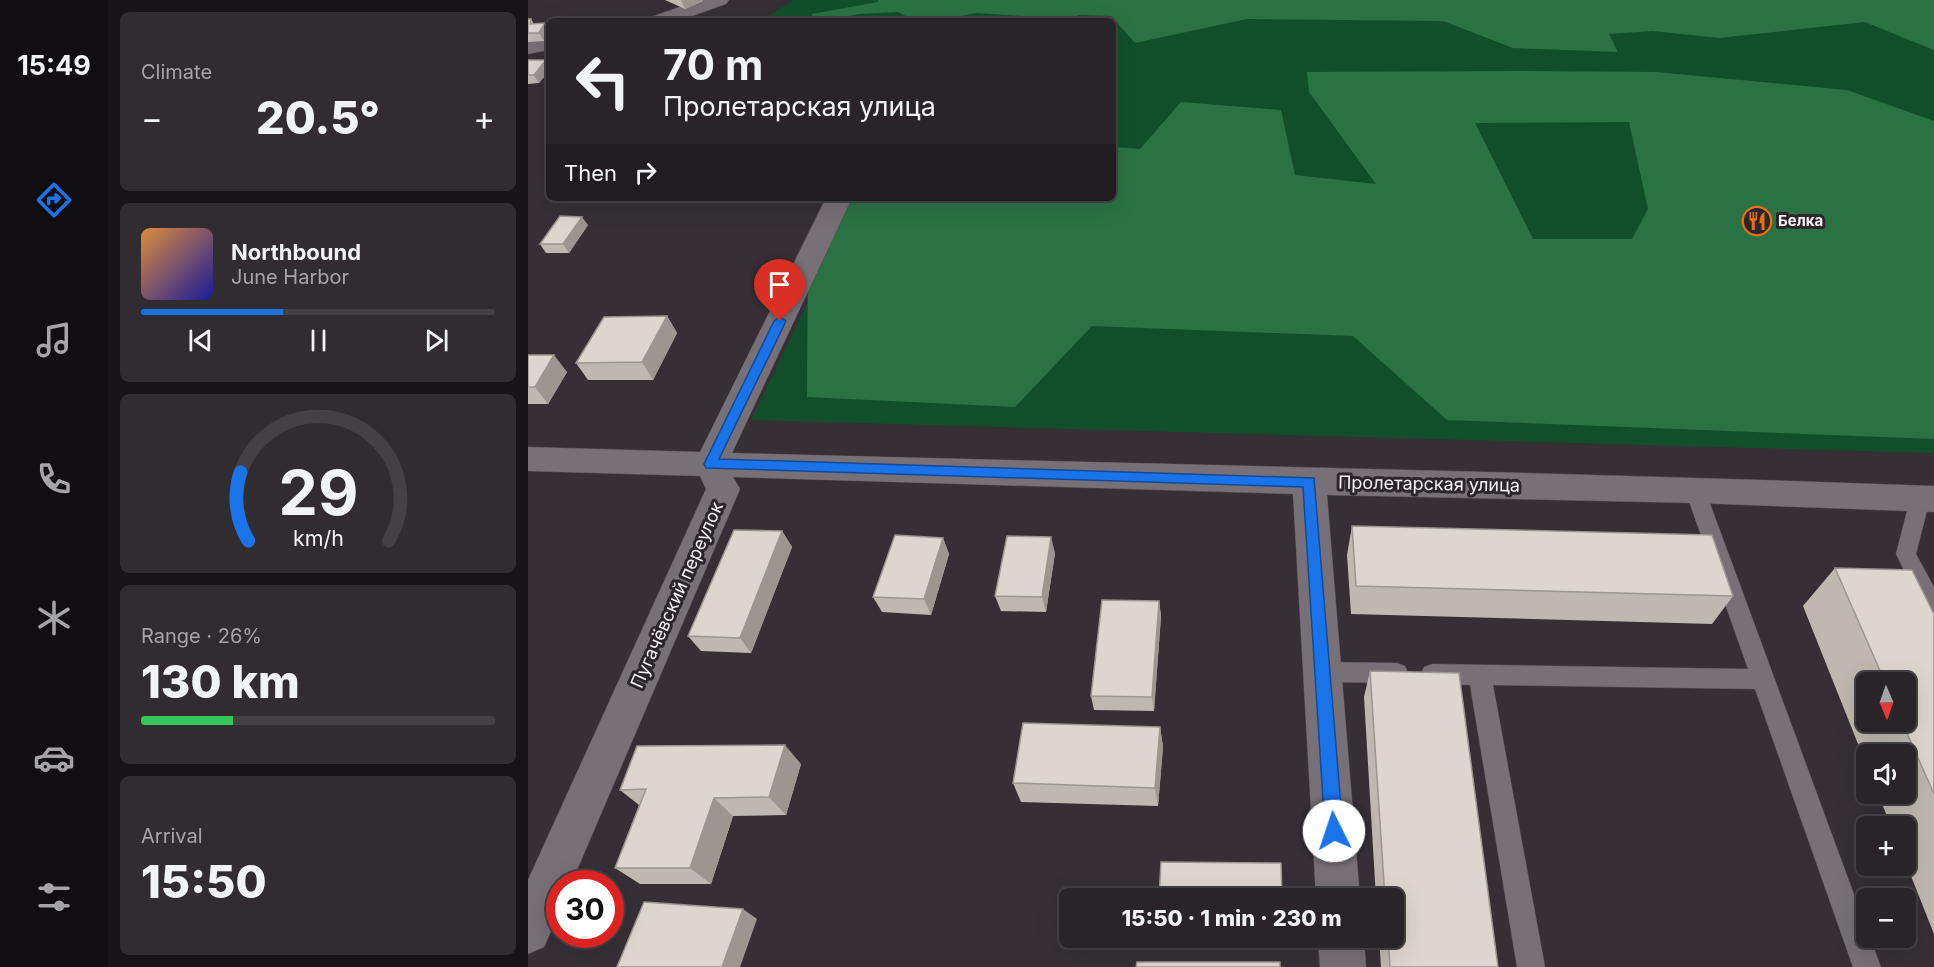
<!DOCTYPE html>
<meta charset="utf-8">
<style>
body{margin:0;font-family:Inter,sans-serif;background:#302c30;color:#f1f3f6;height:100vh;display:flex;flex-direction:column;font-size:22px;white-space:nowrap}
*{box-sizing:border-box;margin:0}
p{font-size:20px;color:#a5a4a8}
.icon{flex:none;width:33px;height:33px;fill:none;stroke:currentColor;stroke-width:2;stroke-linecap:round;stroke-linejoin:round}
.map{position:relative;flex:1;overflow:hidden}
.panel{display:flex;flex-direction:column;gap:12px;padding:12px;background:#161416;width:420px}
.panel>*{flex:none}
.hud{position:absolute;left:18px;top:18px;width:570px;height:183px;border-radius:9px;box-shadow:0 6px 24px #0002,0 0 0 2px #444145;background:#282428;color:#f1f3f6;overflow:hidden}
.needle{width:39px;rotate:178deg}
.tools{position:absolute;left:1328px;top:672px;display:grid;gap:12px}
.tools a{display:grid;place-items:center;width:60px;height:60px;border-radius:9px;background:#282428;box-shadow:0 6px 24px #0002,0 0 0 2px #444145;font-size:30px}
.speed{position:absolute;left:18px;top:870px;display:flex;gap:12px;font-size:30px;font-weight:700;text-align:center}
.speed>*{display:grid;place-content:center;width:78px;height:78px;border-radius:50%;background:#282428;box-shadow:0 6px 24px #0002,0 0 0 2px #444145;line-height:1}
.speed .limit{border:9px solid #d22;background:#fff;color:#111}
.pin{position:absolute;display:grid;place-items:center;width:51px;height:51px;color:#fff;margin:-62px -26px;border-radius:50% 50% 50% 0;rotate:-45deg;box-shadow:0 0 6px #0007}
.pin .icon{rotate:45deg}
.me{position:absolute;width:66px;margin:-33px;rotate:356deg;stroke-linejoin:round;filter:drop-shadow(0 0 4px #0008)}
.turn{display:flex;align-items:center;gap:21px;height:126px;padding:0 18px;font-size:27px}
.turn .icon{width:78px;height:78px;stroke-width:2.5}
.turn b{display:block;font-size:42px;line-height:51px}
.then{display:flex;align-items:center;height:57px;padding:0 18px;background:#0003;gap:12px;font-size:22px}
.big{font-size:45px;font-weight:800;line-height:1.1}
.panel .card{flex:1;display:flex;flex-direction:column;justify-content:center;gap:9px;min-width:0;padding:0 21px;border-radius:9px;background:#302c30}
.panel .dial{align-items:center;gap:0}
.dial svg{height:156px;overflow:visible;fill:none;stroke:#444145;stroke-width:7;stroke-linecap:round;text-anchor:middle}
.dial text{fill:#f1f3f6;stroke:none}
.song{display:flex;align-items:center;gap:18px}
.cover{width:72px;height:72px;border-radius:9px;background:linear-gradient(135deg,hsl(30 70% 55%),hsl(240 70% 35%))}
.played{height:6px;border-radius:3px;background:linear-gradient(90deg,#1a73e8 40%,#444145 40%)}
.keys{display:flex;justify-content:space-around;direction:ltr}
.heat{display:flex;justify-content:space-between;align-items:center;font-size:33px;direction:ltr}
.charge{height:9px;border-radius:4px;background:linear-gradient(90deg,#34c759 26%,#444145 0)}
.trip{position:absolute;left:531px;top:888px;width:345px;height:60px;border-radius:9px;background:#282428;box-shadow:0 6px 24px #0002,0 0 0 2px #444145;font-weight:800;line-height:60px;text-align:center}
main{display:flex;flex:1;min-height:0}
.tabs{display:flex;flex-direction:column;width:108px;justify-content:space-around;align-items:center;background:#100e10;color:#a5a4a8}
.tabs .icon{width:42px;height:42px}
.tabs .selected{color:#1a73e8}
.tabs b{font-size:27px;color:#f1f3f6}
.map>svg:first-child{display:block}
</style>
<main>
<nav class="tabs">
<b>15:49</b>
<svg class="icon selected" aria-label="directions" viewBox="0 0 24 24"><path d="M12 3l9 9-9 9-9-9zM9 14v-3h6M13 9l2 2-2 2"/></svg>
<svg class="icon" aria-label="music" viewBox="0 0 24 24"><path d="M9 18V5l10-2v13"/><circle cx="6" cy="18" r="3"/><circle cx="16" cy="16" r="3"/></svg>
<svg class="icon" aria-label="phone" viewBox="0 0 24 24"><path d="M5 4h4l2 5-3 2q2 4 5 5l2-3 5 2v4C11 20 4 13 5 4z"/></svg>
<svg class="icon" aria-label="climate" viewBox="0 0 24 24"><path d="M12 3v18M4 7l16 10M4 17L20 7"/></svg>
<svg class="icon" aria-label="car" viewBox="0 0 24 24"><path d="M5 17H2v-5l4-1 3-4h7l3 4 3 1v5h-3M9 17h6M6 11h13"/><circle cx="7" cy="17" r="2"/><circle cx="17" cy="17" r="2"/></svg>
<svg class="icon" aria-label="filters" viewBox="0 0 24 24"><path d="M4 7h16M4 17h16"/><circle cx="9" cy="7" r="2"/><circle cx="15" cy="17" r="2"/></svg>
</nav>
<section class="panel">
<div class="card"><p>Climate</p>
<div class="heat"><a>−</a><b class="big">20.5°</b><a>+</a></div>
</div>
<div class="card">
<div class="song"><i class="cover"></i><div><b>Northbound</b><p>June Harbor</p></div></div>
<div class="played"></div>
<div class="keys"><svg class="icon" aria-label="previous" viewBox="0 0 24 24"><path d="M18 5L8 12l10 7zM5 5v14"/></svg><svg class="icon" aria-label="pause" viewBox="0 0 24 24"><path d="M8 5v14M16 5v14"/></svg><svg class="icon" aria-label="next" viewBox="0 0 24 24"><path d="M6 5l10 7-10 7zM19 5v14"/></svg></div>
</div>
<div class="card dial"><svg viewBox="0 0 100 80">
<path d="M14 69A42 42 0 1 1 86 69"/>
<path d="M14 69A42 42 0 0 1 10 34" stroke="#1a73e8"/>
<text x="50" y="56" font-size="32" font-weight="700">29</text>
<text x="50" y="72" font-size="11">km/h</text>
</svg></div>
<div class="card"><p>Range · 26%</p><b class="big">130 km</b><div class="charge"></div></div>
<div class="card"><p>Arrival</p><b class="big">15:50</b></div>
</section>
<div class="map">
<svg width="1406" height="967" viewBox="0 0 1406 967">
<rect width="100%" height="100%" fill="#363036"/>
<polygon fill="#114f2a" points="266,0 1406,0 1406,453 223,420 330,198 585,198 585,21 232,21"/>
<g fill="#2a7244" fill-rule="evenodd">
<polygon points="350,0 1406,0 1406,50 1337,22 1191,38 1125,31 1081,34 1090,52 985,48 915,21 719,19 607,43 583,16 550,15 545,21 494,21 494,16 448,13 408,21 387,21 370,12 330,14 301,21 284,21 284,14 350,2"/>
<path d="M990,71L1128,72L1319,90L1406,121V439L919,420L825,336L564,326L487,407L279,397L280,244L304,198H585V147L612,149L653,102L753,110L767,175L848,184L781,92L779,72ZM1101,122L1120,209L1104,239H1005L947,123Z"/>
</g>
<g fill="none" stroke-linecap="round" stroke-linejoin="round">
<g stroke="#514c51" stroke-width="1">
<g id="service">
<polygon points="1167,482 1174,485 1177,490 1338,927 1338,938 1342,938 1353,967 1325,967 1227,689 965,685 1017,967 989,967 942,685 904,684 896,681 893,674 896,667 904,664 1220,669 1157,490 1160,485"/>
<polygon points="1392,491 1399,494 1402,499 1388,554 1406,587 1406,617 1398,615 1368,554 1382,499 1385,494"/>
<polygon points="796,662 869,663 877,666 880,673 877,680 869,683 796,682 788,679 785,672 788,665"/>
</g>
</g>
<g stroke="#514c51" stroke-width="1">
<g id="minor">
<polygon points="172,0 201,0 198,4 150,21 120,21 123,17"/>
<polygon points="21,38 21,50 0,54 0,42"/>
<path d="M298,198H324L204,453C604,464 1005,471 1406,486V512L1167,503L799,495L832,898H788L765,494L205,477L212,489L43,884H32V911L16,947L0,954V880L178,489L172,476L0,471V447L172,452Z"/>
<polygon points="790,938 836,938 838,967 792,967"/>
</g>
</g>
<use href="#service" fill="#777076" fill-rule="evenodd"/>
<use href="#minor" fill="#777076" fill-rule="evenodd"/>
</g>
<g fill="#beb8b1" fill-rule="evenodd">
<polygon points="137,0 175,0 175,1 157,9"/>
<polygon points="0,19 3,19 6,24 17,23 21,32 16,41 0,42"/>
<polygon points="0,60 18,60 21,64 21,71 11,83 0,84"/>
<polygon points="60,225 41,253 18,253 12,244"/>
<polygon points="139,316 149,333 125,380 60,380 48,363"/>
<polygon points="0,355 39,372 20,404 0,404"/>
<polygon points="824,526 1205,596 1184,624 823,614 819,555"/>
<polygon points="254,531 264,547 223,653 173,651 160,636"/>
<polygon points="415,538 421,554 403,615 354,612 345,597"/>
<polygon points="527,553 518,612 473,611 467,596"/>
<path d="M1307,568L1406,614V934L1377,861V826H1363L1350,794H1377V754H1338V764L1275,606ZM1338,682H1377V722H1338Z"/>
<polygon points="631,601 633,616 626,711 566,710 563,696"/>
<polygon points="842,671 970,967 853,967 851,938 866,938 866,898 848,898 836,697"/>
<polygon points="632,727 635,747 630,806 493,802 485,783"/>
<polygon points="273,764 258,815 205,816 183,884 112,884 87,868 111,805 92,790"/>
</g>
<g fill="#9b9690">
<polygon points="153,0 175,0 175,1 157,9"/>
<polygon points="17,23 21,32 16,41 11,33"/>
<polygon points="18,60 21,64 21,71 11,83 6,75"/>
<polygon points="54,217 60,225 41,253 35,244"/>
<polygon points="139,316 149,333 125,380 114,362"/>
<polygon points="26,355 39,372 20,404 7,387"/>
<polygon points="254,531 264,547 223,653 212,638"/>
<polygon points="523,537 527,553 518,612 514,597"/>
<polygon points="415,538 421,554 403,615 396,599"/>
<polygon points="631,601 633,616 626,711 624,697"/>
<polygon points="632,727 635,747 630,806 627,788"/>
<polygon points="257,745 273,764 258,815 241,797"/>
<polygon points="186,798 205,816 183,884 162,868"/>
<polygon points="215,909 229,919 212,967 194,967"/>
</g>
<g fill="#ddd6ce" stroke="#9b9690" stroke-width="1.5">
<polygon points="0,19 3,19 2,24 17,23 11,33 0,33"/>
<polygon points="0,60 18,60 6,75 0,75"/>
<polygon points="32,216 54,217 35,244 12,244"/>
<polygon points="139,316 114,362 48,363 76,317"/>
<polygon points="0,355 26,355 7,387 0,387"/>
<polygon points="824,526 1184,535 1205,596 828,586"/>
<polygon points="206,530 254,531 212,638 160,636"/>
<polygon points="367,535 415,538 396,599 345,597"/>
<polygon points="479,536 523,537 514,597 467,596"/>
<polygon points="1307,568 1384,570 1406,614 1406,794 1374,722 1377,722 1377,682 1357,682"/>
<polygon points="574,600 631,601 624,697 563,696"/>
<polygon points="842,671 931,673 970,967 862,967 860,938 866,938 866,898 857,898"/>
<polygon points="495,723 632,727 627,788 485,783"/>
<polygon points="257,745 241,797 186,798 162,868 87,868 118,789 92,790 109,746"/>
<polygon points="633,862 753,863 754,898 631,898"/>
<polygon points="116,902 215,909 194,967 89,967"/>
<polygon points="609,962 752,962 752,967 608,967"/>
</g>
<polygon fill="#1a73e8" stroke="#114b97" stroke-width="1.5" points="252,317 258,321 191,459 786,478 815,831 812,837 806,839 800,837 797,831 775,487 178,468 176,464 246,321"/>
<defs>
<g id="restaurant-ring" transform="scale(1.5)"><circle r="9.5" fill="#2c262c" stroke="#e8710a" stroke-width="1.5"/><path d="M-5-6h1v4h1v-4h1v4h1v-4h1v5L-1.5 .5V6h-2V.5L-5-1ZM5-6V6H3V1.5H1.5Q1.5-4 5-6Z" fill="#e8710a"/></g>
</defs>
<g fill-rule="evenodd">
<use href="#restaurant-ring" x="1229" y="221"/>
</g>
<g text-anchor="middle" stroke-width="6" stroke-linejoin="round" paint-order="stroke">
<g font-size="15" font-weight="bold" fill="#f4f0f4" stroke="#2c262c" text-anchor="start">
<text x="1250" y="226">Белка</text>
</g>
<g font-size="18" fill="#f4f0f4" stroke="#2c262c">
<text transform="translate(901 484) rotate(1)" y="6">Пролетарская улица</text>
<text transform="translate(149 595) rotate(-66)" y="6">Пугачёвский переулок</text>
</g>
</g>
</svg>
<div class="tools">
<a><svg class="needle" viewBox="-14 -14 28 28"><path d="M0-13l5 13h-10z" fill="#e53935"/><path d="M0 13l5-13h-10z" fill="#a5a4a8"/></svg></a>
<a><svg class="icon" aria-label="sound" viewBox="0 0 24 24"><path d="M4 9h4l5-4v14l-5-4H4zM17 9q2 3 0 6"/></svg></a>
<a>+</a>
<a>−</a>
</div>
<div class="speed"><div class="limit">30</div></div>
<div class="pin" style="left:252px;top:321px;background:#d93025"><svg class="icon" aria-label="arrive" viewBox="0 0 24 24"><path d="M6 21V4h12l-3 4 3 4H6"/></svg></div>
<svg class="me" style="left:806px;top:831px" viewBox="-20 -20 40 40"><circle r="19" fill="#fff"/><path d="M0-13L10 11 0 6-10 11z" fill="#1a73e8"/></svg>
<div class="trip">15:50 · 1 min · 230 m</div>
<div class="hud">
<div class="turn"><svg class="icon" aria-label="left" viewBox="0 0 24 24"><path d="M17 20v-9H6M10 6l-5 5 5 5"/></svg><div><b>70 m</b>Пролетарская улица</div></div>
<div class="then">Then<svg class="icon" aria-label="right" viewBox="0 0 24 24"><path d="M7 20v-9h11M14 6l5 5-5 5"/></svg></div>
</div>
</div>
</main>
